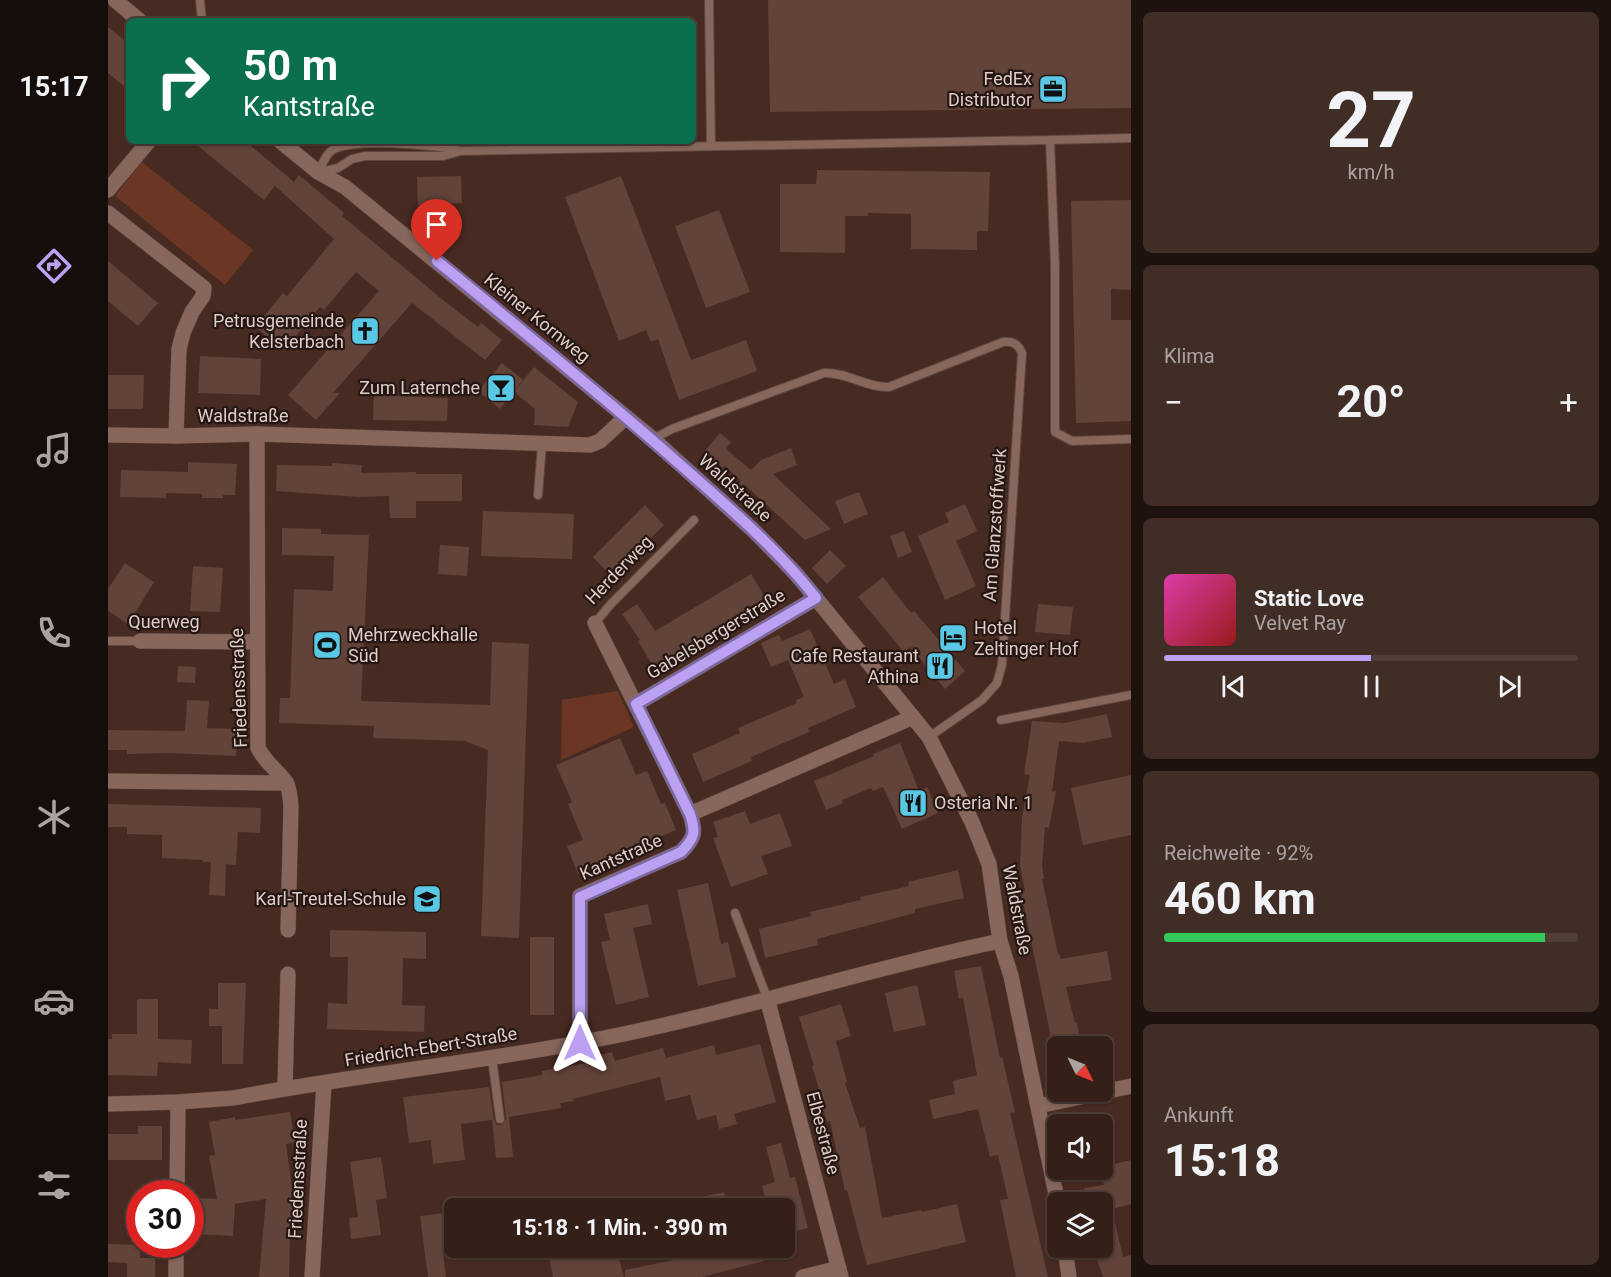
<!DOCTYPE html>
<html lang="de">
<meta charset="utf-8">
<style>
body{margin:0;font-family:Roboto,sans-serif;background:#402d26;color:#f1f3f6;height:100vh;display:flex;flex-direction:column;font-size:22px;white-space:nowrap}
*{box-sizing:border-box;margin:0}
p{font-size:20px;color:#aaa3a2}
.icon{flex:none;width:33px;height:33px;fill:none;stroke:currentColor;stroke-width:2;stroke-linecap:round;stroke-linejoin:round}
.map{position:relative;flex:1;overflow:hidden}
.drawer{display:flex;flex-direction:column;gap:12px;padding:12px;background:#1d120e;width:480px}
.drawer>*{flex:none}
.hud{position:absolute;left:18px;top:18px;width:570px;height:126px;border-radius:9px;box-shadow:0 2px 4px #0004,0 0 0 2px #4f3e38;background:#0b6e4f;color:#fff;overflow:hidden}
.needle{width:39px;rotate:133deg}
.fabs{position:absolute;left:939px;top:1036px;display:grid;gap:12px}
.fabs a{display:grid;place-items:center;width:66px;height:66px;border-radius:9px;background:#352019;box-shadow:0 2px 4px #0004,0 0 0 2px #4f3e38;font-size:30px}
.speed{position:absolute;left:18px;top:1180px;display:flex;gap:12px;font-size:30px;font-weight:700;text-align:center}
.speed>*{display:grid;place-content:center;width:78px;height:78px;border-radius:50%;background:#352019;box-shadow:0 2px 4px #0004,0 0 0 2px #4f3e38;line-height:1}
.speed .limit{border:9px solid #d22;background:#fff;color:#111}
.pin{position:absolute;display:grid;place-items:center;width:51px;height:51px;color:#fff;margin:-62px -26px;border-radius:50% 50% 50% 0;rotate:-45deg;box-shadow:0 0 6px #0007}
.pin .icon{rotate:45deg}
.me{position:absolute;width:66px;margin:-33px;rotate:0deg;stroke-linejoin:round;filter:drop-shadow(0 0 4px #0008)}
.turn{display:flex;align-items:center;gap:21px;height:126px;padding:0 18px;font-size:27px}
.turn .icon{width:78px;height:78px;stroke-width:2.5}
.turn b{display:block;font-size:42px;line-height:51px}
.big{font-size:45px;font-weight:700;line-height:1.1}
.drawer .tile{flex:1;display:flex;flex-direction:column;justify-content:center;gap:9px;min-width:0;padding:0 21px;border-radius:9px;background:#402d26}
.drawer .dial{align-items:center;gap:0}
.dial b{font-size:78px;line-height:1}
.song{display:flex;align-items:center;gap:18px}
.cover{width:72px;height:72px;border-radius:9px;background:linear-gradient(135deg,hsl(320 70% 55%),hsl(0 70% 35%))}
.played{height:6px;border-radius:3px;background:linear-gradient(90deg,#bca0f2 50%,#4f3e38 50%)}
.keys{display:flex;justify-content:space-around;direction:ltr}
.heat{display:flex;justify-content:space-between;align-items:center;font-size:33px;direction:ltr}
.charge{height:9px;border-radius:4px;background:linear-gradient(90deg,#34c759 92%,#4f3e38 0)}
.trip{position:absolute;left:336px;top:1198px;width:351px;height:60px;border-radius:9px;background:#352019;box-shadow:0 2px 4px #0004,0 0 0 2px #4f3e38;font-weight:700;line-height:60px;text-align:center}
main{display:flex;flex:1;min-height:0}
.dock{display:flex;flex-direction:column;width:108px;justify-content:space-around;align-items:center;background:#150d0a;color:#aaa3a2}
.dock .icon{width:42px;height:42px}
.dock .selected{color:#bca0f2}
.dock b{font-size:27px;color:#f1f3f6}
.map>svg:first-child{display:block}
</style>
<main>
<nav class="dock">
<b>15:17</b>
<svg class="icon selected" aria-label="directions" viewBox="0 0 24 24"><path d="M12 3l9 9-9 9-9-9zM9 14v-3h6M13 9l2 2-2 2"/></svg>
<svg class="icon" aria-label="music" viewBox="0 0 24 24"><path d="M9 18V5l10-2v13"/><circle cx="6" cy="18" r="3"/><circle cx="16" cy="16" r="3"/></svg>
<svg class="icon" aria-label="phone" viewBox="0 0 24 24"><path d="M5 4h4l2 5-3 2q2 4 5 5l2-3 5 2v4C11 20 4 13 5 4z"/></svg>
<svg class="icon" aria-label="climate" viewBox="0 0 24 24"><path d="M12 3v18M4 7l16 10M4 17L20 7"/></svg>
<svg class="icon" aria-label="car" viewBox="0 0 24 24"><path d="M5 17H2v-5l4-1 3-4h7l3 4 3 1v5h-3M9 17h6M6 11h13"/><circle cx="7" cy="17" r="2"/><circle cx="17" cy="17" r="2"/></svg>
<svg class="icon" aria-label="filters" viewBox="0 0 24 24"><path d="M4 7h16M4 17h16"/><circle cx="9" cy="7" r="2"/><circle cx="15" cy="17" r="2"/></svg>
</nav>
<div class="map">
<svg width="1023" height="1277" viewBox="0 0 1023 1277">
<rect width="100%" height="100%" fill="#472a21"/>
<g fill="#6c3625">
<polygon points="34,162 145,250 117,285 7,196"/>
<polygon points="510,691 526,727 453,760 454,700"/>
</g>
<g fill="#614339">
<polygon points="660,0 1023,0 1023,108 662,112"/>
<polygon points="0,27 21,44 21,90 0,73"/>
<polygon points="84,141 137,141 186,182 191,175 236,213 234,216 340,304 370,327 373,323 394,340 377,360 304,303 225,393 232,393 208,420 180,395 271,291 248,272 216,310 212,307 176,350 147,327 175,293 179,296 226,239 167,186 156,200"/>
<polygon points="709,170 882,172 880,231 869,231 869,250 803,249 803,214 760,213 760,216 737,216 737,253 672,252 672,184 708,184"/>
<polygon points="353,176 354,203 310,205 309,177"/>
<polygon points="513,176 583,360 638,340 649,371 571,400 550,339 543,342 538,330 511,341 457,197"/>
<polygon points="1023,200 1023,290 1003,289 1003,320 1023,320 1023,421 968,423 963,201"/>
<polygon points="611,210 642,292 598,308 567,226"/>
<polygon points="0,261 50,303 30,326 0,301"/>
<polygon points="92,356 153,359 152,395 90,393"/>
<polygon points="394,363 415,380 392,409 370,391"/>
<polygon points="426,367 470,402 460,427 426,425 427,409 406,392"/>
<polygon points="0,375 36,375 35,409 0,409"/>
<polygon points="266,395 340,398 339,421 265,420"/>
<polygon points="612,433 623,442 618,449 643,470 653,460 683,448 689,465 665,474 723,529 697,540 637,485 624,490 633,481 617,466 615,468 596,452"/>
<polygon points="80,462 129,464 127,495 115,495 115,498 94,498 94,494 58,493 58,498 12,497 13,470 80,472"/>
<polygon points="224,463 254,465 253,473 308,472 308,474 354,474 354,501 308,501 308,518 282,518 281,496 252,497 168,491 169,465 224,466"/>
<polygon points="751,492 760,514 736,524 727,501"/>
<polygon points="857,504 869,531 848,541 868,586 837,600 810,536 841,522 837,513"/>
<polygon points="537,505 556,525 504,577 485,557"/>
<polygon points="375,511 466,514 464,559 373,556"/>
<polygon points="174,528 213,529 213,534 261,535 253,701 382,705 384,642 421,644 411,938 373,936 380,750 357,741 265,738 266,726 171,723 172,698 182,698 186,589 225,591 226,556 174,555"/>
<polygon points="796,531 804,552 790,558 782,536"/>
<polygon points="332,545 361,547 359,576 330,574"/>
<polygon points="722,550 738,566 719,584 704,568"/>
<polygon points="17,563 46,582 20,624 0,611 0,589"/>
<polygon points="85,566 115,568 112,612 82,611"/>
<polygon points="643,574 660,602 547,670 530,641 532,640 514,614 529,604 547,631"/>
<polygon points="775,577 803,613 806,611 857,671 837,689 802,647 796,652 750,597"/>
<polygon points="930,604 965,607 962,635 927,632"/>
<polygon points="702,629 726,684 737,679 748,707 700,728 701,732 643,757 644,761 595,782 584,754 632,733 630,728 689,703 688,700 696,697 680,660 663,667 653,643 671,635 674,641"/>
<polygon points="70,666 88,667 87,683 69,682"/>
<polygon points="79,700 101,701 99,728 130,729 128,756 62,753 19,754 19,750 0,750 0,730 77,731"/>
<polygon points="999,714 1004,737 975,743 951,741 944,792 948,791 941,828 937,827 934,866 936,879 934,879 950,954 951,953 953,959 999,951 1004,980 958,987 967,1023 969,1022 973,1047 945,1047 913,892 917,891 912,865 914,817 922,775 916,774 924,721 956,723"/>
<polygon points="512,738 528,775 539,771 553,804 557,803 568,830 519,850 520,854 470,874 459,846 475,840 460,804 464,802 448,765"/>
<polygon points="792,743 811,791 819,787 830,813 794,829 775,787 765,791 763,788 734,800 735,803 718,810 706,781 766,756 765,754"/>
<polygon points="1023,775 1023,835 975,845 963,788"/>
<polygon points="0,804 153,808 152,833 130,832 128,865 118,864 117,896 101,895 103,862 95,862 95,860 54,858 54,835 19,834 19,827 0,827"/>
<polygon points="637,811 642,824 672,813 684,846 653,856 660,874 623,887 605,838 610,837 605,822"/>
<polygon points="850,870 856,898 807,909 807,913 709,939 710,945 657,958 651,929 703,916 702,912 753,900 752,897 801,886 800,882"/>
<polygon points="600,883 613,944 620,942 628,977 590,986 569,890"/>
<polygon points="540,904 544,924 525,928 541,997 508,1005 493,942 502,940 496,914"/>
<polygon points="222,930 318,932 318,959 295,958 294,1005 317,1006 316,1032 219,1029 220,1003 239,1004 240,957 222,957"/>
<rect x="422" y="937" width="24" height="78"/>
<polygon points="873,966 892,1058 894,1057 907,1112 902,1113 940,1277 908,1277 892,1200 900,1199 890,1155 882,1157 870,1109 825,1119 821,1100 847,1094 845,1081 869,1075 855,998 851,999 846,971"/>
<polygon points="110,983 138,983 135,1064 114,1064 114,1026 101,1026 101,1009 110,1009"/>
<polygon points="809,985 818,1025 786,1032 777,993"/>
<polygon points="29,999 50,999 50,1039 84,1040 83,1064 50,1062 49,1076 0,1075 0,1039 4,1039 4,1034 29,1034"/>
<polygon points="733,1004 743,1036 728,1041 739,1082 737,1083 752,1128 757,1127 774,1218 813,1210 814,1212 849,1204 858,1242 759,1265 739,1190 737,1191 722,1121 719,1122 712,1100 714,1099 704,1066 706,1066 691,1017"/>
<polygon points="652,1044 668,1102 626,1114 629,1124 611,1129 608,1115 589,1120 582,1095 557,1101 552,1077 465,1099 466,1101 452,1103 453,1108 401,1117 405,1157 388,1158 384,1120 353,1124 357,1160 325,1164 323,1140 301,1143 295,1097 381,1087 386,1120 389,1125 393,1125 398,1119 394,1082 434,1075 434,1071 478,1063 477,1059 504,1052 507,1061 555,1048 558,1058 606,1045 608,1055"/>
<polygon points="182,1112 187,1142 178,1144 187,1209 184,1240 182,1239 181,1277 151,1277 158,1199 127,1204 125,1236 88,1234 90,1198 109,1199 101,1156 107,1155 101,1122 127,1117 127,1120"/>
<polygon points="30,1126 54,1126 54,1160 0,1160 0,1134 30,1134"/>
<polygon points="673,1143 682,1178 687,1177 700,1228 676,1234 676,1209 660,1209 654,1186 667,1182 658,1147"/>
<polygon points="273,1157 279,1198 268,1200 273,1235 243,1239 241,1218 250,1217 242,1162"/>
<polygon points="1023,1160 1023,1204 1004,1209 1015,1257 1023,1255 1023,1277 995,1277 985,1248 994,1248 994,1203 979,1203 976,1188 996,1185 992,1170 994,1170 994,1167"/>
<polygon points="616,1192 620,1207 609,1209 570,1209 569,1203"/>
<polygon points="346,1212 346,1252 335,1253 338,1277 320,1277 312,1216"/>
<polygon points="0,1244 32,1245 32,1258 47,1258 47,1277 19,1277 19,1263 0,1262"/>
<polygon points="439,1248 471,1248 473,1257 508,1248 516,1277 445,1277"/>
<polygon points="567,1248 652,1248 656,1261 594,1277 517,1277 517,1270 570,1259"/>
</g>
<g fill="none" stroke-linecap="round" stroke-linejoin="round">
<g stroke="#5e463f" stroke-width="10">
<g id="lane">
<polyline points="92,0 94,21"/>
<polyline points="601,0 603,146"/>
<polyline points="1023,138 942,140 947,266 947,432 964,441 1023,439"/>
<path d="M210,172C214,166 217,156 222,152C236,136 332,145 353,151"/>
<polyline points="212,172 230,168 244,159 257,156 335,156 353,151 942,140"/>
<path d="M545,439L564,429L716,373C739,372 759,388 781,387L895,342C905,341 910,344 914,353L894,665L889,683L874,700L821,737"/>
<polyline points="430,495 434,444"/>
<polyline points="487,623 502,605 586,520"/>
<polyline points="0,641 32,641"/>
<polyline points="893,720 1023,695"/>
<polyline points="627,913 659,998"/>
<polyline points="384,1058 392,1119"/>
</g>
</g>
<g stroke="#5e463f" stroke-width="16">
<g id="street">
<polyline points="7,0 32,21"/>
<polyline points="172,141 210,172 237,187 545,439 648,533 689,575 821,737 864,822 881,864 892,941 903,976 950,1204"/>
<polyline points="0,190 41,141"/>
<polyline points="0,213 96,288 95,296 84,312 75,333 71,349 68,436"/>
<path d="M149,434L150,748C157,762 169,770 178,782C182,789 182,799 183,806L180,930"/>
<polyline points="0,435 68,436 149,434 482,445 492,441 518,417"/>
<polyline points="32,641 148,642"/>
<polyline points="528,704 708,598"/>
<polyline points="0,781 178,783"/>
<polyline points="582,814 805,717"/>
<polyline points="659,998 733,1277"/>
<path d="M472,1043V896L573,852C587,838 588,832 582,814L487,623"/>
<polyline points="177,1088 180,974"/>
<path d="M0,1104L70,1102L125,1098C246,1075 370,1063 491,1039C626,1013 757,969 892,941"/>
<polyline points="930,1106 1023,1086"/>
<polyline points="69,1194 70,1102"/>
<polyline points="957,1248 961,1277"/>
<polyline points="68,1277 68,1245"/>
<polyline points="204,1277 216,1083"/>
<polyline points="695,1277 731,1268"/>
</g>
</g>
<use href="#lane" stroke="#87665b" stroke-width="8"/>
<use href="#street" stroke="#87665b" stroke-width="15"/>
</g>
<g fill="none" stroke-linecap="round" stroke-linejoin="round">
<g stroke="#7a689d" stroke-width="15">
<path id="route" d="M329,261C409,326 490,392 567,460C617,504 667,546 708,598L528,704L582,814C588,832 587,838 573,852L472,897V1043"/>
</g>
<use href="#route" stroke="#bca0f2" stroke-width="10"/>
</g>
<defs>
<g id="office-square" transform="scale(1.5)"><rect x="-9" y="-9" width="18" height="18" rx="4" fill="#5ac8e5" stroke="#241713"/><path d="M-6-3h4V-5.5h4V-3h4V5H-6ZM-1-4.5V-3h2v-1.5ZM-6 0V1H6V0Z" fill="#111"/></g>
<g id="church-square" transform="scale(1.5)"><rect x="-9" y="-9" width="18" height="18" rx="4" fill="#5ac8e5" stroke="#241713"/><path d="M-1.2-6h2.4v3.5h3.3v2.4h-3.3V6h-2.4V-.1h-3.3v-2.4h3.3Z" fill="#111"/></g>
<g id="bar-square" transform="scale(1.5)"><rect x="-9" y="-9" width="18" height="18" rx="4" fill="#5ac8e5" stroke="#241713"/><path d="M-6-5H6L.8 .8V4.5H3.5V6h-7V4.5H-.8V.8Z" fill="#111"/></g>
<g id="hotel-square" transform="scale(1.5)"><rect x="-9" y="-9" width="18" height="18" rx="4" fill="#5ac8e5" stroke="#241713"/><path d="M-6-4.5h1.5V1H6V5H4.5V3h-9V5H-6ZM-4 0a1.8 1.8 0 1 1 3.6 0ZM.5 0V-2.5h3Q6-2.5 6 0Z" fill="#111"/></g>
<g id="stadium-square" transform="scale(1.5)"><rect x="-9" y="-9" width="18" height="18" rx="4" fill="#5ac8e5" stroke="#241713"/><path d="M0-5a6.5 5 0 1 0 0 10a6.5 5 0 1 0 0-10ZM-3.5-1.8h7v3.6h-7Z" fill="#111"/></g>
<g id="restaurant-square" transform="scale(1.5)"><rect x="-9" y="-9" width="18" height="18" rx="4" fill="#5ac8e5" stroke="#241713"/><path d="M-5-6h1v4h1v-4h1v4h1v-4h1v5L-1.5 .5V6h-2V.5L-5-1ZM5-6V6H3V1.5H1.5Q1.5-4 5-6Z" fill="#111"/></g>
<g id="school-square" transform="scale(1.5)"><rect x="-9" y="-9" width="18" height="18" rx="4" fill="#5ac8e5" stroke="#241713"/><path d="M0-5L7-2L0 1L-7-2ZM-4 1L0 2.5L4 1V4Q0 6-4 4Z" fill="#111"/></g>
</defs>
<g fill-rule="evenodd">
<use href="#office-square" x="945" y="89"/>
<use href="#church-square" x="257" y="331"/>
<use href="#bar-square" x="393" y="388"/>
<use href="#hotel-square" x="845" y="638"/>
<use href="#stadium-square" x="219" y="645"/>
<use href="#restaurant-square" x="832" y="666"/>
<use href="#restaurant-square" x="805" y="803"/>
<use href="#school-square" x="319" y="899"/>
</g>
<g text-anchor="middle" stroke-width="4.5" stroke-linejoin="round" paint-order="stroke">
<g font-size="18" fill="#dfccc6" stroke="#241713" text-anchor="end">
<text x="924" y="85">FedEx<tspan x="924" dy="21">Distributor</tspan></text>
<text x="236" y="327">Petrusgemeinde<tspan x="236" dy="21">Kelsterbach</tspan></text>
<text x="372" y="394">Zum Laternche</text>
<text x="866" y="634" text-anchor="start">Hotel<tspan x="866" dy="21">Zeltinger Hof</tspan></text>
<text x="240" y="641" text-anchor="start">Mehrzweckhalle<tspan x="240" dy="21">Süd</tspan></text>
<text x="811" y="662">Cafe Restaurant<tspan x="811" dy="21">Athina</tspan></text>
<text x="826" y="809" text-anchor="start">Osteria Nr. 1</text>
<text x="298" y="905">Karl-Treutel-Schule</text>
</g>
<g font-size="18" fill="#dfccc6" stroke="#241713">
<text transform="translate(429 318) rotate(39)" y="6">Kleiner Kornweg</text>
<text x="135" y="422">Waldstraße</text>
<text transform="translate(627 488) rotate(42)" y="6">Waldstraße</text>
<text transform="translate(887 525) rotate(-86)" y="6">Am Glanzstoffwerk</text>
<text transform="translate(511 570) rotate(-46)" y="6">Herderweg</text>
<text x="56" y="628">Querweg</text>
<text transform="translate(608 634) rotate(-31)" y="6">Gabelsbergerstraße</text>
<text transform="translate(131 688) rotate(-92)" y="6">Friedensstraße</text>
<text transform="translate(513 857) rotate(-24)" y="6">Kantstraße</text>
<text transform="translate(909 910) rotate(79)" y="6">Waldstraße</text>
<text transform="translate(323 1047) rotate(-9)" y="6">Friedrich-Ebert-Straße</text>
<text transform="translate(715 1133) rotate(75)" y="6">Elbestraße</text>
<text transform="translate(190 1179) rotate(-87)" y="6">Friedensstraße</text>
</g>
</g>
</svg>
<div class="fabs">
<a><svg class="needle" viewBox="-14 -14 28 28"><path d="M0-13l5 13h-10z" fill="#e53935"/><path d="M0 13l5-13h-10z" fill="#aaa3a2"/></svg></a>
<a><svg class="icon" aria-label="sound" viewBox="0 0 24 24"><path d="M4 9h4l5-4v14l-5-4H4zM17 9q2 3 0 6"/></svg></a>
<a><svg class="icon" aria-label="layers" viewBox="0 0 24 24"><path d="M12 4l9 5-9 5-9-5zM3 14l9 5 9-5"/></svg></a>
</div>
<div class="speed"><div class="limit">30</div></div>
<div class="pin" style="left:329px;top:261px;background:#d93025"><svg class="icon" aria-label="arrive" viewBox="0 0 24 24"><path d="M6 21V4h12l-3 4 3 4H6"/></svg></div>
<svg class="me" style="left:472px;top:1043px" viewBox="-20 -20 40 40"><path d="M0-17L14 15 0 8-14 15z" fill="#bca0f2" stroke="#fff" stroke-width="4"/></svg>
<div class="trip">15:18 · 1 Min. · 390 m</div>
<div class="hud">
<div class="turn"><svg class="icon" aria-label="right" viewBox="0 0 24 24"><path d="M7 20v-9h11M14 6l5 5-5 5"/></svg><div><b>50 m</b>Kantstraße</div></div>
</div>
</div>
<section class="drawer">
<div class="tile dial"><b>27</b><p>km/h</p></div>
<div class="tile"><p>Klima</p>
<div class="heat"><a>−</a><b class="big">20°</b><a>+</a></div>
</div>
<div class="tile">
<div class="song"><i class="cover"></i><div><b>Static Love</b><p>Velvet Ray</p></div></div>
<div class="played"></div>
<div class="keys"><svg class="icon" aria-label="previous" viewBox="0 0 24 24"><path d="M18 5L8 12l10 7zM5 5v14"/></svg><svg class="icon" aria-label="pause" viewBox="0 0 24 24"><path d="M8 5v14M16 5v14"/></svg><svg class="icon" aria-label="next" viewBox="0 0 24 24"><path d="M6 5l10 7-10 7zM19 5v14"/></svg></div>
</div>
<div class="tile"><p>Reichweite · 92%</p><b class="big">460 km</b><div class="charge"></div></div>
<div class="tile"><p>Ankunft</p><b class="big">15:18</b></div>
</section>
</main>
